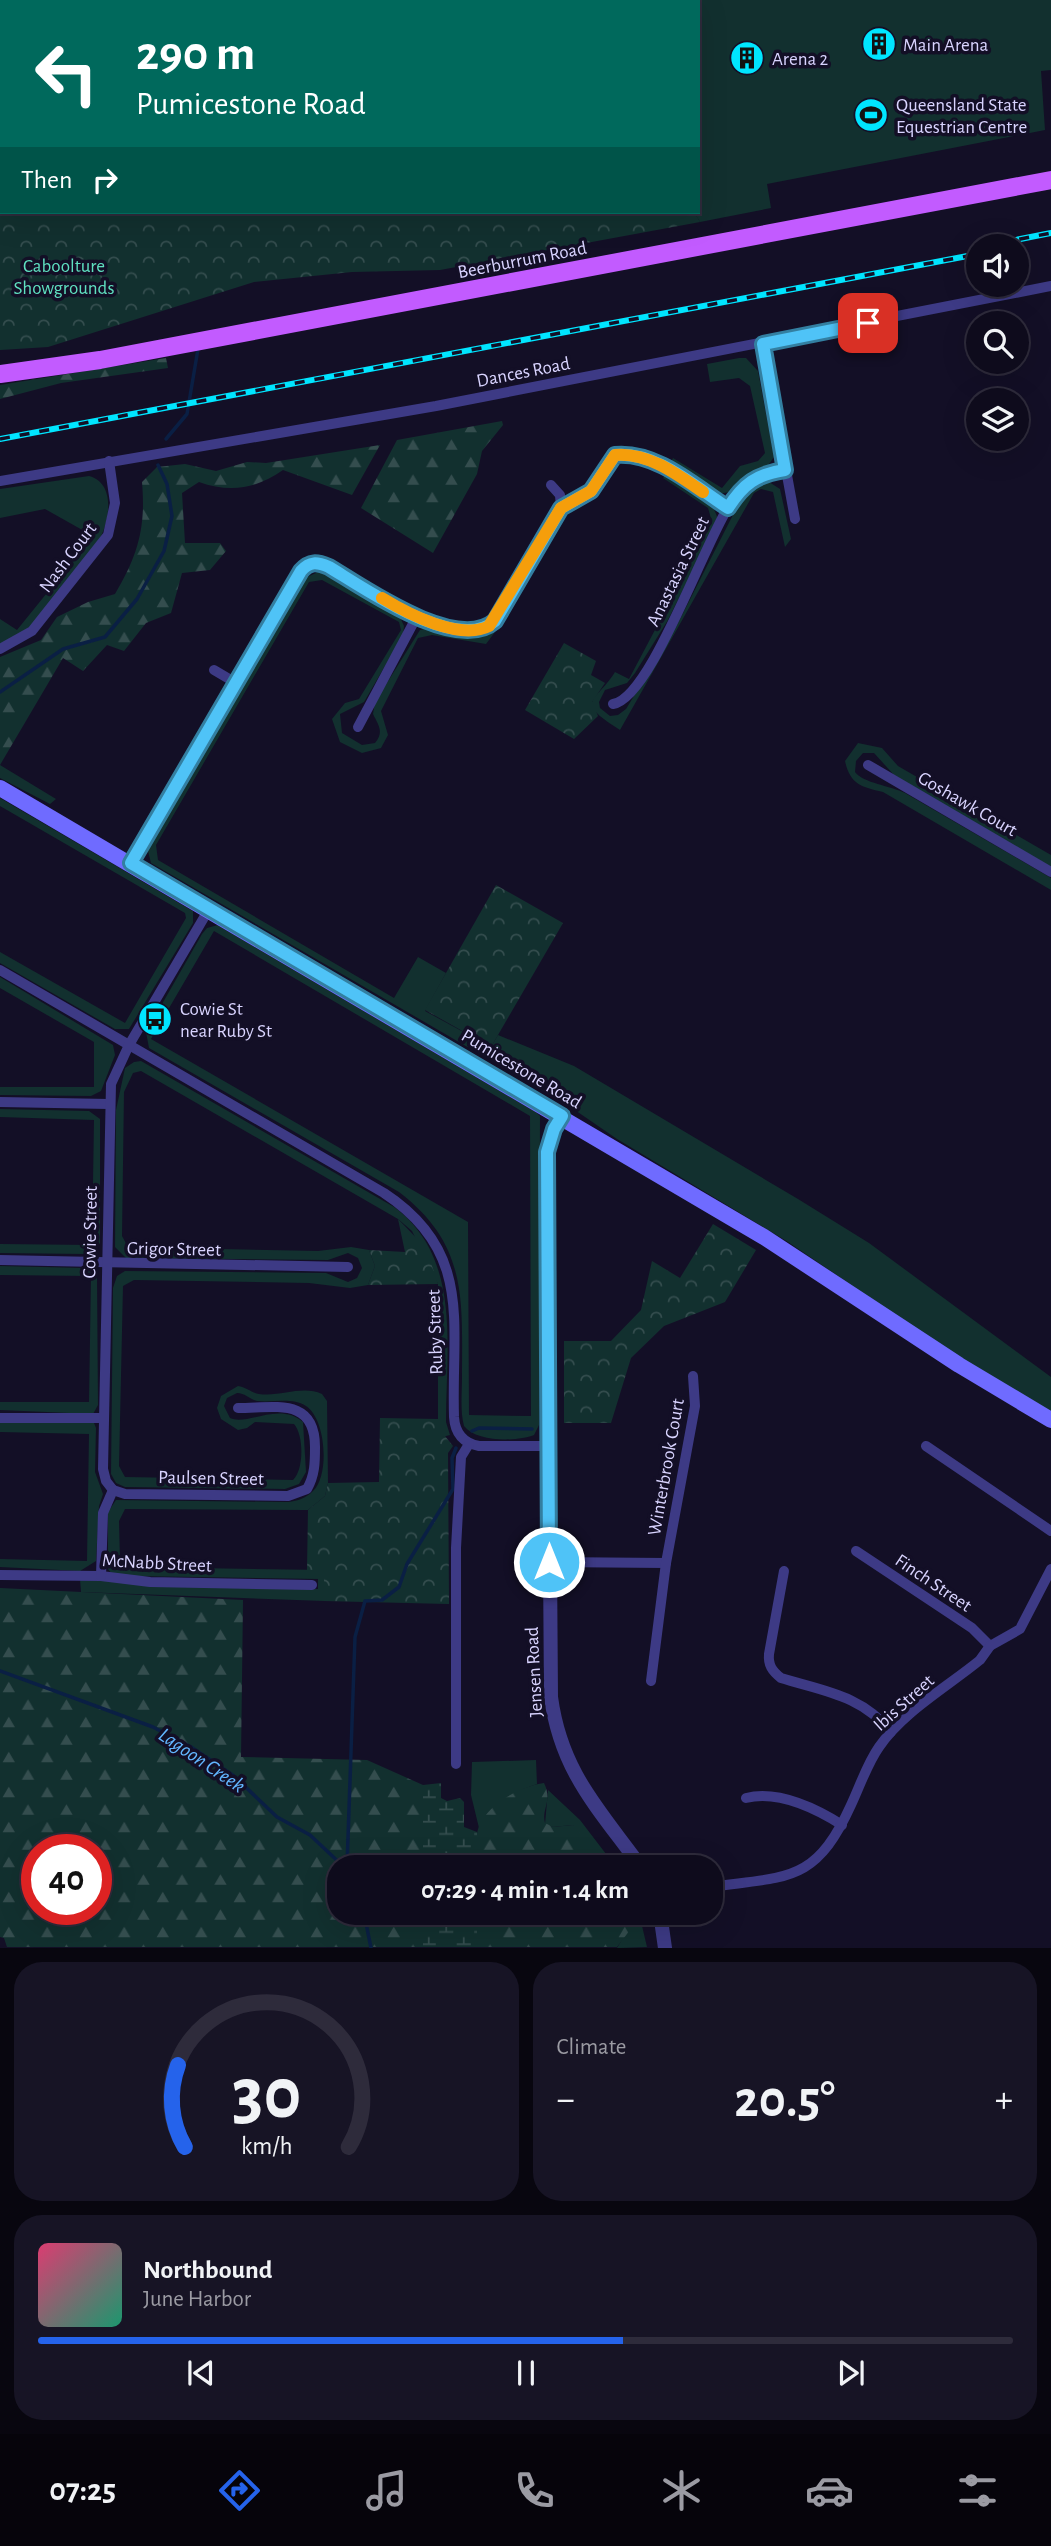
<!DOCTYPE html>
<meta charset="utf-8">
<style>
body{margin:0;font-family:"Alegreya Sans",sans-serif;background:#171425;color:#f1f3f6;height:100vh;display:flex;flex-direction:column;font-size:26px;white-space:nowrap}
*{box-sizing:border-box;margin:0}
p{font-size:23px;color:#9b9ba3}
.icon{flex:none;width:38px;height:38px;fill:none;stroke:currentColor;stroke-width:2;stroke-linecap:round;stroke-linejoin:round}
.map{position:relative;height:1948px;overflow:hidden}
.side{display:flex;flex-direction:column;gap:14px;padding:14px;background:#08060f;flex:1}
.side>*{flex:none}
.banner{position:absolute;left:0px;top:0px;width:700px;height:214px;box-shadow:0 7px 28px #0002,0 0 0 2px #2e2b3b;background:#00695c;color:#fff;overflow:hidden}
.fabs{position:absolute;left:966px;top:234px;display:grid;gap:14px}
.fabs a{display:grid;place-items:center;width:63px;height:63px;border-radius:50%;background:#0e0b1c;box-shadow:0 7px 28px #0002,0 0 0 2px #2e2b3b;font-size:35px}
.speed{position:absolute;left:21px;top:1834px;display:flex;gap:14px;font-size:35px;font-weight:700;text-align:center}
.speed>*{display:grid;place-content:center;width:91px;height:91px;border-radius:50%;background:#0e0b1c;box-shadow:0 7px 28px #0002,0 0 0 2px #2e2b3b;line-height:1}
.speed .limit{border:10px solid #d22;background:#fff;color:#111}
.pin{position:absolute;display:grid;place-items:center;width:60px;height:60px;color:#fff;margin:-30px;border-radius:14px;box-shadow:0 4px 10px #0006}
.me{position:absolute;width:77px;margin:-38px;rotate:0deg;stroke-linejoin:round;filter:drop-shadow(0 0 5px #0008)}
.turn{display:flex;align-items:center;gap:24px;height:147px;padding:0 21px;font-size:32px}
.turn .icon{width:91px;height:91px;stroke-width:2.5}
.turn b{display:block;font-size:49px;line-height:60px}
.then{display:flex;align-items:center;height:66px;padding:0 21px;background:#0003;gap:14px;font-size:26px}
.big{font-size:52px;font-weight:700;line-height:1.1}
.side .card{flex:1;display:flex;flex-direction:column;justify-content:center;gap:10px;min-width:0;padding:0 24px;border-radius:28px;background:#171425}
.side .dial{align-items:center;gap:0}
.dial svg{height:182px;overflow:visible;fill:none;stroke:#2e2b3b;stroke-width:7;stroke-linecap:round;text-anchor:middle}
.dial text{fill:#f1f3f6;stroke:none}
.song{display:flex;align-items:center;gap:21px}
.cover{width:84px;height:84px;border-radius:10px;background:linear-gradient(135deg,hsl(340 70% 55%),hsl(160 70% 35%))}
.played{height:7px;border-radius:4px;background:linear-gradient(90deg,#2563eb 60%,#2e2b3b 60%)}
.keys{display:flex;justify-content:space-around;direction:ltr}
.heat{display:flex;justify-content:space-between;align-items:center;font-size:38px;direction:ltr}
.side .tiles{flex:1;display:grid;gap:14px;grid-template-columns:1fr 1fr}
.card:last-child{grid-column:span 2}
.trip{position:absolute;left:327px;top:1855px;width:396px;height:70px;border-radius:28px;background:#0e0b1c;box-shadow:0 7px 28px #0002,0 0 0 2px #2e2b3b;font-weight:700;line-height:70px;text-align:center}
.tabs{display:flex;height:112px;justify-content:space-around;align-items:center;background:#06040b;color:#9b9ba3}
.tabs .icon{width:49px;height:49px}
.tabs .on{color:#2563eb}
.tabs b{font-size:32px;color:#f1f3f6}
.map>svg:first-child{display:block}
</style>
<div class="map">
<svg width="1051" height="1948" viewBox="0 0 1051 1948">
<defs>
<pattern id="forest-firs" width="22" height="20" patternUnits="userSpaceOnUse" patternTransform="scale(1.75)"><rect width="22" height="20" fill="#12302f"/><path d="M5 1l3.5 6h-7zM16 11l3.5 6h-7z" fill="#344d4e"/></pattern>
<pattern id="wetland-marsh" width="20" height="14" patternUnits="userSpaceOnUse" patternTransform="scale(1.75)"><rect width="20" height="14" fill="#12302f"/><path d="M1 5h8M5 5V1M11 12h8M15 12V8" fill="none" stroke="#344d4e"/></pattern>
<pattern id="park-crowns" width="20" height="18" patternUnits="userSpaceOnUse" patternTransform="scale(1.75)"><rect width="20" height="18" fill="#12302f"/><path d="M2 6a3 3 0 1 1 6 0M12 15a3 3 0 1 1 6 0" fill="none" stroke="#344d4e"/></pattern>
</defs>
<rect width="100%" height="100%" fill="#130f26"/>
<g fill="#12302f" fill-rule="evenodd">
<polygon points="581,0 1051,0 1051,70 1041,71 1045,130 767,184 771,208 700,222 694,212 698,212 698,2"/>
<polygon points="739,358 746,358 758,371 774,457 767,467 745,476 730,492 718,494 670,464 673,458 722,488 740,466 758,461 765,453 750,386 739,378 710,382 707,364"/>
<path d="M666,473L712,504L718,519L668,620L635,673L627,683L605,690L599,702L600,708L610,716L618,715L626,709L676,627L740,501L754,485L769,482L780,489L791,539L785,547L773,492L761,489L754,493L620,730C572,700 596,703 615,672L629,679L712,522L708,508L663,478Z"/>
<path d="M89,476C116,483 110,521 99,540C88,560 41,618 24,632C18,638 8,641 0,644V619L17,630L93,536L45,509L0,518V489Z"/>
<path d="M320,571L399,615L404,626L403,635L364,702L340,714L342,733L362,745L375,743C384,732 379,726 373,714L375,702L420,630C446,623 469,645 495,632L486,644L432,635L418,638L381,711L388,735L381,748L362,753L340,742L332,719L345,703L359,699L401,630L399,622L322,580L309,582L156,845L158,860L394,998L418,957L446,973L425,1011L491,1047L498,1035L574,1066L798,1199L869,1243L1051,1377V1412L950,1352L788,1242L617,1139L569,1106L151,863L148,851L151,840L303,579Z"/>
<path d="M858,743L882,748L898,766L1051,855V867L894,775L874,753H863L856,761L855,772C863,783 891,786 905,793L1051,878V890L883,792C861,787 850,784 845,761Z"/>
<polygon points="0,765 56,799 50,804 0,778"/>
<polygon points="0,798 193,911 193,923 129,1029 115,1029 0,963 0,952 125,1023 186,918 185,913 0,806"/>
<path d="M218,925L535,1111L540,1116L539,1425L534,1435C516,1442 476,1442 464,1426C460,1411 462,1393 462,1377C462,1299 468,1245 399,1192L149,1048L146,1032L202,934L207,928ZM214,931L530,1116L531,1416L469,1415L468,1222L151,1039Z"/>
<polygon points="0,977 113,1045 115,1055 101,1091 91,1096 0,1095 0,1087 94,1087 94,1042 0,988"/>
<path d="M141,1061L394,1207C462,1257 446,1347 446,1422L450,1435L438,1438V1284L412,1231L398,1219L141,1071L133,1073L124,1092L122,1236L128,1247L318,1251L351,1247L369,1250L375,1266L368,1285L350,1288L309,1283L134,1280L123,1286L119,1466L125,1477L293,1480C304,1470 304,1435 294,1424L255,1422L247,1428L238,1430L221,1419L217,1408L221,1396L238,1386C246,1387 252,1393 259,1394C281,1397 302,1385 322,1394L327,1401L328,1483L325,1496L308,1510L125,1509L119,1521L120,1561L131,1567L324,1570V1601L81,1592L80,1579L318,1589V1579L129,1576L111,1573L108,1569V1512L116,1500L288,1502C298,1501 306,1498 313,1491C330,1475 326,1419 306,1406C292,1397 273,1403 257,1401C249,1399 245,1393 237,1393L227,1398L224,1406L230,1418C248,1426 279,1401 303,1422L306,1472L299,1484L285,1489L125,1487L116,1483L111,1474L113,1288L117,1276L125,1271L326,1273L348,1282L357,1278L362,1268L358,1258L348,1253L328,1260L126,1258L115,1247L116,1110L125,1068L134,1062Z"/>
<polygon points="0,1109 89,1111 100,1119 100,1243 94,1251 85,1254 0,1253 0,1244 92,1245 94,1120 0,1117"/>
<polygon points="0,1266 86,1268 97,1275 98,1405 93,1414 0,1410 0,1402 89,1402 91,1276 0,1275"/>
<polygon points="80,1422 94,1423 96,1428 95,1472 103,1494 99,1506 96,1561 80,1571 0,1567 0,1559 87,1561 89,1434 0,1432 0,1423"/>
<path d="M536,1760L537,1784C513,1792 491,1805 479,1828L471,1795L472,1762Z"/>
<polygon points="548,1790 580,1820 616,1867 591,1867 573,1825 553,1827 545,1824"/>
<polygon points="631,1913 639,1913 647,1947 617,1948 632,1923"/>
</g>
<g fill="url(#forest-firs)" fill-rule="evenodd">
<polygon points="166,358 168,368 61,383 0,399 0,385"/>
<polygon points="502,421 503,425 482,451 477,474 433,553 361,508 397,440"/>
<path d="M380,445L352,495L283,470C256,489 230,493 199,482L182,493L185,543H220L226,551L210,570L182,573L171,613L146,623L124,651L107,645L83,671L63,658L0,765V657L41,640L57,617L88,602L115,594C138,555 146,528 142,482L157,467L185,464L216,471L247,462L266,463Z"/>
<path d="M0,1588L243,1600L241,1757L367,1760L423,1785V1867H340V1913H423V1947H7L4,1938L0,1937ZM37,1850H96V1909H37Z"/>
<path d="M544,1783C553,1801 541,1809 545,1823L553,1827L573,1825L583,1836L591,1867H477C477,1857 475,1844 477,1834C481,1807 520,1786 544,1783Z"/>
<polygon points="477,1913 631,1913 630,1930 617,1947 477,1947"/>
</g>
<g fill="url(#wetland-marsh)">
<polygon points="441,1783 441,1798 447,1801 460,1798 464,1802 464,1827 477,1832 477,1867 423,1867 423,1785"/>
<rect x="423" y="1913" width="54" height="34"/>
</g>
<g fill="url(#park-crowns)">
<polygon points="0,0 581,2 2,2 2,212 694,212 700,222 440,270 352,272 254,282 48,347 0,350"/>
<polygon points="564,643 596,661 591,675 605,683 592,702 598,716 574,739 525,710"/>
<polygon points="496,885 563,923 491,1047 425,1010"/>
<polygon points="398,1219 426,1248 438,1284 368,1285 375,1266 369,1250 405,1252"/>
<polygon points="713,1224 756,1250 725,1302 664,1326 631,1358 611,1423 564,1423 564,1341 611,1341 641,1310 652,1261 680,1278"/>
<polygon points="380,1418 438,1419 438,1437 445,1436 453,1446 448,1453 449,1604 324,1601 324,1570 307,1570 308,1510 325,1496 328,1483 379,1482"/>
</g>
<g fill="none" stroke-linecap="round" stroke-linejoin="round">
<g stroke="#0a1f44" stroke-width="3.5">
<polyline points="166,439 187,414 198,349"/>
<polyline points="0,692 63,649 105,637 137,599 164,551 172,516 167,484 158,465"/>
<polyline points="472,1431 479,1428 532,1429"/>
<polyline points="0,1671 153,1727 191,1747 234,1776 277,1817 310,1835 344,1867"/>
<polyline points="347,1867 355,1637 365,1601 382,1600 399,1587 407,1564 453,1489 452,1458 456,1448"/>
<polyline points="364,1913 371,1948"/>
</g>
<g stroke="#3d3a85" stroke-width="10">
<polyline points="763,344 795,519"/>
<polyline points="0,481 436,406 1051,286"/>
<path d="M561,508L591,491L615,455C657,452 695,487 728,508"/>
<polyline points="0,649 32,631 108,535 115,503 109,461"/>
<polyline points="214,670 236,683"/>
<path d="M613,704C654,697 709,524 741,488C753,475 769,472 785,470"/>
<polyline points="358,727 416,618"/>
<polyline points="868,765 1051,872"/>
<polyline points="131,863 304,567 312,563 329,567 416,618 469,631 483,629 495,621 561,508 560,495 551,485"/>
<path d="M0,970L384,1193C474,1252 451,1324 454,1417C455,1433 463,1443 479,1446H549"/>
<polyline points="0,1102 109,1104"/>
<polyline points="0,1260 348,1267"/>
<polyline points="0,1418 104,1418"/>
<polyline points="926,1446 1051,1531"/>
<polyline points="113,1490 106,1481 103,1469 111,1084 129,1045 209,909"/>
<path d="M113,1490L125,1494L288,1496L307,1489C315,1475 315,1462 315,1447C315,1397 275,1408 238,1408"/>
<polyline points="856,1551 972,1628 990,1646"/>
<polyline points="549,1562 666,1563"/>
<path d="M784,1571L769,1654C768,1665 772,1671 781,1678C823,1691 862,1695 891,1732"/>
<polyline points="0,1575 101,1576 150,1582 312,1585"/>
<polyline points="101,1576 103,1513 113,1490"/>
<polyline points="651,1681 666,1563 695,1406 693,1376"/>
<polyline points="456,1764 456,1548 461,1457 469,1444"/>
<path d="M746,1798C779,1790 815,1808 842,1825"/>
<path d="M710,1887C788,1876 815,1884 851,1805C860,1786 867,1764 879,1747C903,1712 947,1687 980,1660L990,1646L1020,1629L1051,1569"/>
</g>
<g stroke="#3d3a85" stroke-width="14">
<path d="M562,1116L554,1129L547,1152L551,1697C561,1772 599,1809 641,1867"/>
<polyline points="660,1913 665,1948"/>
</g>
<polyline stroke="#6f6bff" stroke-width="16" points="0,788 764,1237 959,1365 1051,1420"/>
<polyline stroke="#c25bff" stroke-width="18" points="0,374 100,360 1051,180"/>
<g stroke="#00e5ff" stroke-width="6">
<g id="rail">
<polyline points="980,247 1051,233"/>
<polyline points="0,439 978,254"/>
</g>
</g>
<use href="#rail" stroke="#130f26" stroke-width="3.5" stroke-dasharray="10" stroke-linecap="butt"/>
</g>
<g fill="none" stroke-linecap="round" stroke-linejoin="round">
<g stroke="#337fa1" stroke-width="18">
<path id="route" d="M549,1562L547,1152L554,1129L562,1116L131,863L301,571C310,561 317,562 329,567C364,588 457,654 495,621L561,508L591,491L615,455C657,451 695,487 728,508C743,484 757,474 785,470L763,344L868,323"/>
</g>
<use href="#route" stroke="#4fc3f7" stroke-width="12"/>
<path stroke="#f59e0b" stroke-width="12" d="M382,598C408,614 460,641 489,626L561,508L591,491L615,455C648,452 677,474 703,492"/>
</g>
<defs>
<g id="building-disc" transform="scale(1.75)"><circle r="9.5" fill="#00e5ff" stroke="#130f26"/><path d="M-4-6H4V6H1V3H-1V6H-4ZM-2.5-4.3h1.7v1.8h-1.7ZM.8-4.3h1.7v1.8H.8ZM-2.5-1h1.7V.8h-1.7ZM.8-1h1.7V.8H.8Z" fill="#111"/></g>
<g id="stadium-disc" transform="scale(1.75)"><circle r="9.5" fill="#00e5ff" stroke="#130f26"/><path d="M0-5a6.5 5 0 1 0 0 10a6.5 5 0 1 0 0-10ZM-3.5-1.8h7v3.6h-7Z" fill="#111"/></g>
<g id="bus-disc" transform="scale(1.75)"><circle r="9.5" fill="#00e5ff" stroke="#130f26"/><path d="M-5-6H5V4H4V6H2V4H-2V6H-4V4H-5ZM-3.5-4V0h7V-4ZM-3.5 1.2v1.5H-2V1.2ZM2 1.2v1.5H3.5V1.2Z" fill="#111"/></g>
</defs>
<g fill-rule="evenodd">
<use href="#building-disc" x="879" y="44"/>
<use href="#building-disc" x="747" y="58"/>
<use href="#stadium-disc" x="871" y="115"/>
<use href="#bus-disc" x="155" y="1019"/>
</g>
<g text-anchor="middle" stroke-width="7" stroke-linejoin="round" paint-order="stroke">
<g font-size="19" fill="#d9d4ff" stroke="#130f26" text-anchor="start">
<text x="903" y="51">Main Arena</text>
<text x="772" y="65">Arena 2</text>
<text x="896" y="111">Queensland State<tspan x="896" dy="22">Equestrian Centre</tspan></text>
<text x="180" y="1015">Cowie St<tspan x="180" dy="22">near Ruby St</tspan></text>
</g>
<g font-size="19" fill="#d9d4ff" stroke="#130f26">
<text transform="translate(522 259) rotate(-11)" y="7">Beerburrum Road</text>
<text transform="translate(523 371) rotate(-11)" y="7">Dances Road</text>
<text transform="translate(67 557) rotate(-53)" y="7">Nash Court</text>
<text transform="translate(677 571) rotate(-64)" y="7">Anastasia Street</text>
<text transform="translate(968 803) rotate(30)" y="7">Goshawk Court</text>
<text transform="translate(522 1068) rotate(31)" y="7">Pumicestone Road</text>
<text transform="translate(89 1232) rotate(-89)" y="7">Cowie Street</text>
<text transform="translate(174 1248) rotate(1)" y="7">Grigor Street</text>
<text transform="translate(434 1332) rotate(-92)" y="7">Ruby Street</text>
<text transform="translate(665 1467) rotate(-80)" y="7">Winterbrook Court</text>
<text transform="translate(211 1477) rotate(1)" y="7">Paulsen Street</text>
<text transform="translate(157 1562) rotate(3)" y="7">McNabb Street</text>
<text transform="translate(934 1582) rotate(34)" y="7">Finch Street</text>
<text transform="translate(533 1672) rotate(-93)" y="7">Jensen Road</text>
<text transform="translate(903 1702) rotate(-42)" y="7">Ibis Street</text>
</g>
<g font-size="19" fill="#5fe0c0" stroke="#130f26">
<text x="64" y="272">Caboolture<tspan x="64" dy="22">Showgrounds</tspan></text>
</g>
<g font-size="21" font-style="italic" fill="#62b6ff" stroke="#130f26">
<text transform="translate(202 1760) rotate(34)" y="7">Lagoon Creek</text>
</g>
</g>
</svg>
<div class="fabs">
<a><svg class="icon" aria-label="sound" viewBox="0 0 24 24"><path d="M4 9h4l5-4v14l-5-4H4zM17 9q2 3 0 6"/></svg></a>
<a><svg class="icon" aria-label="search" viewBox="0 0 24 24"><circle cx="10" cy="10" r="6"/><path d="M15 15l6 6"/></svg></a>
<a><svg class="icon" aria-label="layers" viewBox="0 0 24 24"><path d="M12 4l9 5-9 5-9-5zM3 14l9 5 9-5"/></svg></a>
</div>
<div class="speed"><div class="limit">40</div></div>
<div class="pin" style="left:868px;top:323px;background:#d93025"><svg class="icon" aria-label="arrive" viewBox="0 0 24 24"><path d="M6 21V4h12l-3 4 3 4H6"/></svg></div>
<svg class="me" style="left:549px;top:1562px" viewBox="-20 -20 40 40"><circle r="17" fill="#4fc3f7" stroke="#fff" stroke-width="3"/><path d="M0-11L8 9 0 5-8 9z" fill="#fff"/></svg>
<div class="trip">07:29 · 4 min · 1.4 km</div>
<div class="banner">
<div class="turn"><svg class="icon" aria-label="left" viewBox="0 0 24 24"><path d="M17 20v-9H6M10 6l-5 5 5 5"/></svg><div><b>290 m</b>Pumicestone Road</div></div>
<div class="then">Then<svg class="icon" aria-label="right" viewBox="0 0 24 24"><path d="M7 20v-9h11M14 6l5 5-5 5"/></svg></div>
</div>
</div>
<section class="side">
<div class="tiles">
<div class="card dial"><svg viewBox="0 0 100 80">
<path d="M14 69A42 42 0 1 1 86 69"/>
<path d="M14 69A42 42 0 0 1 11 33" stroke="#2563eb"/>
<text x="50" y="56" font-size="32" font-weight="700">30</text>
<text x="50" y="72" font-size="11">km/h</text>
</svg></div>
<div class="card"><p>Climate</p>
<div class="heat"><a>−</a><b class="big">20.5°</b><a>+</a></div>
</div>
<div class="card">
<div class="song"><i class="cover"></i><div><b>Northbound</b><p>June Harbor</p></div></div>
<div class="played"></div>
<div class="keys"><svg class="icon" aria-label="previous" viewBox="0 0 24 24"><path d="M18 5L8 12l10 7zM5 5v14"/></svg><svg class="icon" aria-label="pause" viewBox="0 0 24 24"><path d="M8 5v14M16 5v14"/></svg><svg class="icon" aria-label="next" viewBox="0 0 24 24"><path d="M6 5l10 7-10 7zM19 5v14"/></svg></div>
</div>
</div>
</section>
<nav class="tabs">
<b>07:25</b>
<svg class="icon on" aria-label="directions" viewBox="0 0 24 24"><path d="M12 3l9 9-9 9-9-9zM9 14v-3h6M13 9l2 2-2 2"/></svg>
<svg class="icon" aria-label="music" viewBox="0 0 24 24"><path d="M9 18V5l10-2v13"/><circle cx="6" cy="18" r="3"/><circle cx="16" cy="16" r="3"/></svg>
<svg class="icon" aria-label="phone" viewBox="0 0 24 24"><path d="M5 4h4l2 5-3 2q2 4 5 5l2-3 5 2v4C11 20 4 13 5 4z"/></svg>
<svg class="icon" aria-label="climate" viewBox="0 0 24 24"><path d="M12 3v18M4 7l16 10M4 17L20 7"/></svg>
<svg class="icon" aria-label="car" viewBox="0 0 24 24"><path d="M5 17H2v-5l4-1 3-4h7l3 4 3 1v5h-3M9 17h6M6 11h13"/><circle cx="7" cy="17" r="2"/><circle cx="17" cy="17" r="2"/></svg>
<svg class="icon" aria-label="filters" viewBox="0 0 24 24"><path d="M4 7h16M4 17h16"/><circle cx="9" cy="7" r="2"/><circle cx="15" cy="17" r="2"/></svg>
</nav>
